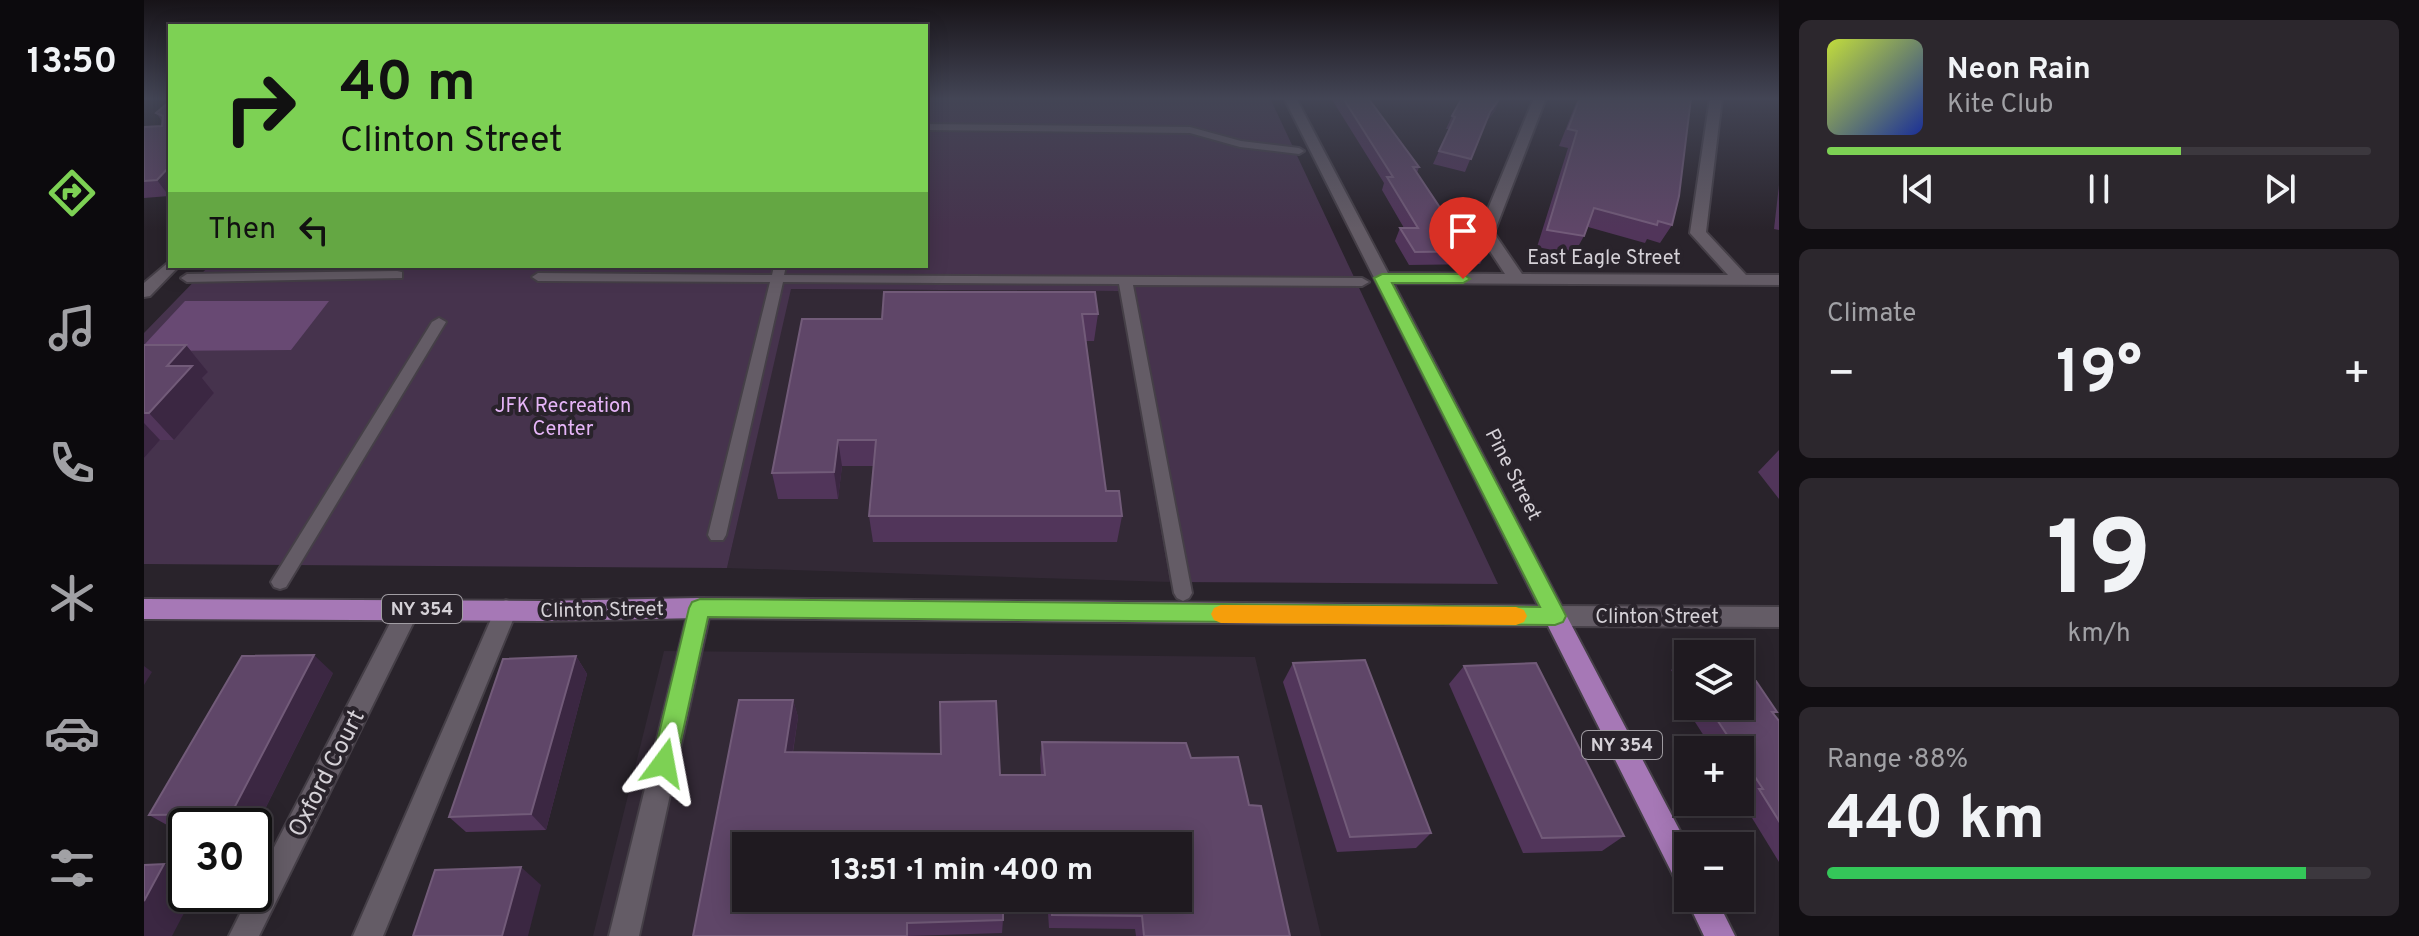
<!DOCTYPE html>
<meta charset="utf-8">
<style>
body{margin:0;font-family:Overpass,sans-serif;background:#2c272d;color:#f1f3f6;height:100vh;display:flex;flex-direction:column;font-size:30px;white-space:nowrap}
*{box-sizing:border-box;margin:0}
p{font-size:26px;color:#a1a1a5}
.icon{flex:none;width:44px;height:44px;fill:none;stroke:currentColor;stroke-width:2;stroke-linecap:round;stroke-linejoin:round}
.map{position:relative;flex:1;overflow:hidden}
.sheet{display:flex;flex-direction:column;gap:20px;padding:20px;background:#110e12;width:640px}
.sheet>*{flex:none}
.guide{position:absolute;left:24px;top:24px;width:760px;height:244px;border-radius:0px;box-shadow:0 4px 20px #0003,0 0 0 2px #3c383e;background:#7dd154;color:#111;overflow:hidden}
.controls{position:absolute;left:1530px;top:640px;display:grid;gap:16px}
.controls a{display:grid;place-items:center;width:80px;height:80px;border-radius:0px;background:#1f1a20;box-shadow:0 4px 20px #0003,0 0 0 2px #3c383e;font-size:40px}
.speed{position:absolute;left:24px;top:808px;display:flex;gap:16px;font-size:40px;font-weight:700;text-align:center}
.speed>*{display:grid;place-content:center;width:104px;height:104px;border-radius:50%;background:#1f1a20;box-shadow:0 4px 20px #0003,0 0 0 2px #3c383e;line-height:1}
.speed .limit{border:4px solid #111;border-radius:12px;background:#fff;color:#111}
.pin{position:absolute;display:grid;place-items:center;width:68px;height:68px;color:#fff;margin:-82px -34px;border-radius:50% 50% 50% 0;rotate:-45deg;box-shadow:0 0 8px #0007}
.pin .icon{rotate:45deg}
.me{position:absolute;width:88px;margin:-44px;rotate:13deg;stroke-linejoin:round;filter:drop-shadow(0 0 6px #0008)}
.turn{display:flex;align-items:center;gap:28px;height:168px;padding:0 40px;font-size:36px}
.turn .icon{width:104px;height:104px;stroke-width:2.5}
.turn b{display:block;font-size:56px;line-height:68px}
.then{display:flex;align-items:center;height:76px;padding:0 40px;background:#0003;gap:16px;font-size:30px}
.big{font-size:60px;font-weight:700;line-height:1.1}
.sheet .widget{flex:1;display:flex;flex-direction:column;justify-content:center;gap:12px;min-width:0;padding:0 28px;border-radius:12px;background:#2c272d}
.sheet .dial{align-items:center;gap:0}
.dial b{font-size:104px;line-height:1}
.song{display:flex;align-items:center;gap:24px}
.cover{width:96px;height:96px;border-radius:12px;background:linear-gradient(135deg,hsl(70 70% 55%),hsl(230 70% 35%))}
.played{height:8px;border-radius:4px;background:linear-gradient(90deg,#7dd154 65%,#3c383e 65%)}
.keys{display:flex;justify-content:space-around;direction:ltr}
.heat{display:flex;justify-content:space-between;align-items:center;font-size:44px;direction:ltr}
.charge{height:12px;border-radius:6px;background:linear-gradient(90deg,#34c759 88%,#3c383e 0)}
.trip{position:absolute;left:588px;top:832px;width:460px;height:80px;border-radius:0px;background:#1f1a20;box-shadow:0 4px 20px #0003,0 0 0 2px #3c383e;font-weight:700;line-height:80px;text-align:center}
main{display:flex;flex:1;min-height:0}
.menu{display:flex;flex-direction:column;width:144px;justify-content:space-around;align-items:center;background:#0c0a0d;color:#a1a1a5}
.menu .icon{width:56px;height:56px}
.menu .on{color:#7dd154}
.menu b{font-size:36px;color:#f1f3f6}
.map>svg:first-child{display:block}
</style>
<main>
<nav class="menu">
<b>13:50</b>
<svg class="icon on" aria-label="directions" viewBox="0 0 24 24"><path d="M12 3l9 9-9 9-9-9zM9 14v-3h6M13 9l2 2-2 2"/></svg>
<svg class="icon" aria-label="music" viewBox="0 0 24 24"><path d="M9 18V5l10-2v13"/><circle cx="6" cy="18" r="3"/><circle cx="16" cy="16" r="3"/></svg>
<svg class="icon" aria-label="phone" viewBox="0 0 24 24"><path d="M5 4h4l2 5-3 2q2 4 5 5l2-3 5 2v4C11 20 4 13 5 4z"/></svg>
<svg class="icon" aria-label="climate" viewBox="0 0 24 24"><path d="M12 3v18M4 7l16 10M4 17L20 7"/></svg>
<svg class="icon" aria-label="car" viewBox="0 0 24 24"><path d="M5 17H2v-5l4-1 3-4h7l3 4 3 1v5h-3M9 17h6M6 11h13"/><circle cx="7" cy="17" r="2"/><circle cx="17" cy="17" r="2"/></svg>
<svg class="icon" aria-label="filters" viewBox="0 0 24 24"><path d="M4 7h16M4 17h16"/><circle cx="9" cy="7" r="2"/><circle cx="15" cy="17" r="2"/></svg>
</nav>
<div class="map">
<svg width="1635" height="936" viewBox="0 0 1635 936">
<rect width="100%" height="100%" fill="#29232b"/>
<g fill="#332936" fill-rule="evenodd">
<polygon points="646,289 975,291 1026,582 583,568"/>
<path d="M520,651L1111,657L1177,936H449ZM602,846H1034V898H602Z"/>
</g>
<polygon fill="#46334d" points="782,98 1126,98 1354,584 1026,582 975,291 647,289 583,568 0,564 0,333 65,266 782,266"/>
<polygon fill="#684973" points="41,301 185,301 147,350 0,351 0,345"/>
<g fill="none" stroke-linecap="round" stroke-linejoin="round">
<g stroke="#453f47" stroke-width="4">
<g id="pedestrian">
<polygon points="782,124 1046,127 1097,141 1155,148 1160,151 1155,154 1096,147 1046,133 782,130"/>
<polygon points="630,266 642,266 640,275 1218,278 1225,282 1218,286 989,285 1048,593 1045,598 1039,601 1033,598 1030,593 975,284 639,282 582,535 579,540 567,540 564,535 626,282 394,281 388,277 394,273 628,275"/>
<polygon points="253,271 258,272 258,278 43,282 37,278 43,274"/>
<polygon points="295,318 302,322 142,587 136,589 130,587 127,582 130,577 288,322"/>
</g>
</g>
<g stroke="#453f47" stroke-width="4">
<g id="minor">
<polygon points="1140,98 1152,98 1244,273 1361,274 1334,233 1390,98 1402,98 1350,233 1378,274 1584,275 1546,233 1566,98 1578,98 1562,232 1602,275 1635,275 1635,285 1249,283 1419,609 1422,616 1419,623 1411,626 1403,623"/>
<polygon points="26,261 26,266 35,266 6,296 0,297 0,283"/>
<polygon points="556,598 564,601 567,608 495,936 465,936 545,608 548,601"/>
<polygon points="265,599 273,602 276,609 115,936 85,936 106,894 110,894 110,886 257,602"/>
<polygon points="362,600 370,603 373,610 239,936 209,936 351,610 354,603"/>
</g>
</g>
<g stroke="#453f47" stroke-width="4">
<polygon id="secondary" points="1411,606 1635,607 1635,627 1411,626 1403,623 1400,616 1403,609"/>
</g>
<g stroke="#453f47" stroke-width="4">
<g id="primary">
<polygon points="556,598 1411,606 1419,609 1544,846 1544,889 1534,885 1404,626 556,618 397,621 0,619 0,599 397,601"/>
<polygon points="1544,892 1544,898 1572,898 1591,936 1560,936 1542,898"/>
</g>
</g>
<use href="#pedestrian" fill="#645c66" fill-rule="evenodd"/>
<use href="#minor" fill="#645c66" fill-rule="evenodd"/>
<use href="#secondary" fill="#645c66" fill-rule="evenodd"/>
<use href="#primary" fill="#a678b6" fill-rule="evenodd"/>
</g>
<g fill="#51355a">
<polygon points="1187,98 1228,98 1227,102 1275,167 1273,173 1309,227 1343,251 1336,264 1265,265 1251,241 1256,228 1260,228 1238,190 1240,183"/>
<polygon points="1356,98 1351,111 1341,123 1321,172 1289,164 1305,129 1302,129 1308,116"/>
<polygon points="1434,98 1547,98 1528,225 1516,243 1503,239 1501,243 1444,227 1440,236 1430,254 1393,247 1424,148 1415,146"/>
<polygon points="26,101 26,195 25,196 0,198 0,127 18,126 18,121 12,113"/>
<polygon points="1635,185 1635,230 1630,229"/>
<polygon points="954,314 950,341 942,341 962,491 978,516 973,542 729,542 725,516 730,466 698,466 694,499 634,499 628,473 738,319"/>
<polygon points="0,345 42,345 64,372 58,378 70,393 30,440 16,440 0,458"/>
<polygon points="1635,450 1635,499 1614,472"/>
<polygon points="432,656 443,674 402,830 322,832 305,817"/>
<polygon points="1542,658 1544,658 1544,706 1596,706 1633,712 1630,714 1635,721 1635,862 1597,800 1600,798 1596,791 1596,750 1569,750 1533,694 1539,689 1527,670"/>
<polygon points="1149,663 1287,833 1272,848 1193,852 1139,682"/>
<polygon points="1320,666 1480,836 1458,851 1379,853 1305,684"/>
<polygon points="189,673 111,829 110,826 42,826 42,830 32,830 5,815"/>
<polygon points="649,700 654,717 649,752 856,775 897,775 896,759 898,742 1047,758 1105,805 1146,936 992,936 991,929 905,928 903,898 1034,898 1034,846 602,846 859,920 858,933 765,936 549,936"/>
</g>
<g fill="#3b2742">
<polygon points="1356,98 1351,111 1340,124 1346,112"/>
<polygon points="26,166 26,195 25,196 13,180"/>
<polygon points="42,345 64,372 58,378 70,393 30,440 5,413 23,366"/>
<polygon points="0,423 16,440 0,458"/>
<polygon points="694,440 698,466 694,499 690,472"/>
<polygon points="170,655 189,673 111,829 110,826 106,826 87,814"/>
<polygon points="432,656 443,674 402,830 387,814"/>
<polygon points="0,666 8,672 0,685"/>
<polygon points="649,700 654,717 646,769 641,752"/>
<polygon points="20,864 42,876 42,894 50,894 28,936 0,936 0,901"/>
<polygon points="377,867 397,885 384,936 358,936"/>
</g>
<g fill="#5f4668" stroke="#725b79" stroke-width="2">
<polygon points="1199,98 1224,98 1275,167 1269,167 1309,227 1326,227 1343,251 1271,252 1256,228 1274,228 1243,177 1249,177"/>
<polygon points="1318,98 1356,98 1346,112 1327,159 1295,151 1311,117 1308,116"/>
<polygon points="1436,98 1547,98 1535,196 1528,225 1514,221 1513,225 1450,208 1440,236 1403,230 1433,131 1424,129"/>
<polygon points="26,101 26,166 13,180 0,181 0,127 18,126 19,116 12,113"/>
<polygon points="740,292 951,292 954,314 938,314 962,491 975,491 978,516 725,516 732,440 694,440 690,472 628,473 658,319 738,319"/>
<polygon points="0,345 42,345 23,366 48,366 5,413 0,413"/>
<polygon points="170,655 87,814 5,815 98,656"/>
<polygon points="432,656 387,814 305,817 359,659"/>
<polygon points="1221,660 1287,833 1206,837 1149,663"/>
<polygon points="1392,663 1480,836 1398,838 1320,666"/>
<polygon points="1612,681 1633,712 1628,712 1635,721 1635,821 1615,789 1619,789 1596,754 1596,750 1593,750 1564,706 1596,706 1596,682"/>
<polygon points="595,700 649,700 641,752 797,754 796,702 852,701 856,775 901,775 898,742 1042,743 1047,758 1094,757 1105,805 1117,806 1146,936 1000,936 998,916 908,915 907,898 1034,898 1034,846 602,846 602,898 859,898 859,920 763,923 763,936 549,936"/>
<polygon points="20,864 0,901 0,865"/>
<polygon points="377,867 358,936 269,936 291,870"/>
</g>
<linearGradient id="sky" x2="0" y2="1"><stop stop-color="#171318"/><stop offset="0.43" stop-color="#434555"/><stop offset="1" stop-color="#434555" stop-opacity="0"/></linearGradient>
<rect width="1635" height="229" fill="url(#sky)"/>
<polygon fill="#7dd154" stroke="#518837" stroke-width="2" points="1238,274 1319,274 1326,279 1319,283 1248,283 1419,610 1422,616 1419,622 1411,625 564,617 532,763 528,771 520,774 512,771 508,763 545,608 548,602 556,599 1396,607 1230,278"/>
<polygon fill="#f59e0b" points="1077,605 1372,607 1380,610 1383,616 1380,622 1372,625 1077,623 1070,620 1067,614 1070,608"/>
<g text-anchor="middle" stroke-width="8" stroke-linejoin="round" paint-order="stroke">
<g fill="#29232b" stroke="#a19da3" stroke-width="2">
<rect x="238" y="595" width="80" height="28" rx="6"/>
<rect x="1438" y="731" width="80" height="28" rx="6"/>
</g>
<g font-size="18" font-weight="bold" fill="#d5d1d7">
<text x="278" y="615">NY 354</text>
<text x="1478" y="751">NY 354</text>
</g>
<g font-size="20" fill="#d5d1d7" stroke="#29232b">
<text x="1460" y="264">East Eagle Street</text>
<text transform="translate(1370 474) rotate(63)" y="7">Pine Street</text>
<text transform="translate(458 609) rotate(-1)" y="7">Clinton Street</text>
<text x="1513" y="623">Clinton Street</text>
</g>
<g font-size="20" fill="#e6b5f8" stroke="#29232b">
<text x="419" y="412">JFK Recreation<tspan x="419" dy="23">Center</tspan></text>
</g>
<g font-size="24" fill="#d5d1d7" stroke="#29232b">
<text transform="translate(182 773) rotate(-63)" y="8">Oxford Court</text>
</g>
</g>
</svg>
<div class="controls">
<a><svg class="icon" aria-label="layers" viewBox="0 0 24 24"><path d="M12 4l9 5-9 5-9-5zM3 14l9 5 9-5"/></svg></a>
<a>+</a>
<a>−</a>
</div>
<div class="speed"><div class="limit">30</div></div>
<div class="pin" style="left:1319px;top:279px;background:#d93025"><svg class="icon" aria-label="arrive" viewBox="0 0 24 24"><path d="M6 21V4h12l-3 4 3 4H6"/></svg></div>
<svg class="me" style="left:520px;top:763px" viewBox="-20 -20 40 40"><path d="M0-17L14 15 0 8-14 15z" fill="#7dd154" stroke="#fff" stroke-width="4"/></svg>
<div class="trip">13:51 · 1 min · 400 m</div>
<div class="guide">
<div class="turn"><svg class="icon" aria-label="right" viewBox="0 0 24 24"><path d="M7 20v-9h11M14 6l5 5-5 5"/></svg><div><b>40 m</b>Clinton Street</div></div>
<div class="then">Then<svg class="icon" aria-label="left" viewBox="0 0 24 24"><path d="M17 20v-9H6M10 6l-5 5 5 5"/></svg></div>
</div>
</div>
<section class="sheet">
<div class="widget">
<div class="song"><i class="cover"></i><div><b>Neon Rain</b><p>Kite Club</p></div></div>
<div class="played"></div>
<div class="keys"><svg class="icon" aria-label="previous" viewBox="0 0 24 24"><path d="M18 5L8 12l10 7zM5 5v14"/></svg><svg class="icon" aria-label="pause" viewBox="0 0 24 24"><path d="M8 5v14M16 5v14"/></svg><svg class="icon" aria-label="next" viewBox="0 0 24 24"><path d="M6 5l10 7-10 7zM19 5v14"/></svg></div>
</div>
<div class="widget"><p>Climate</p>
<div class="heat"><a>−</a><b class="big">19°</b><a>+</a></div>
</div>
<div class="widget dial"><b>19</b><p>km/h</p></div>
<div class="widget"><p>Range · 88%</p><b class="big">440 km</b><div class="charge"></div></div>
</section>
</main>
